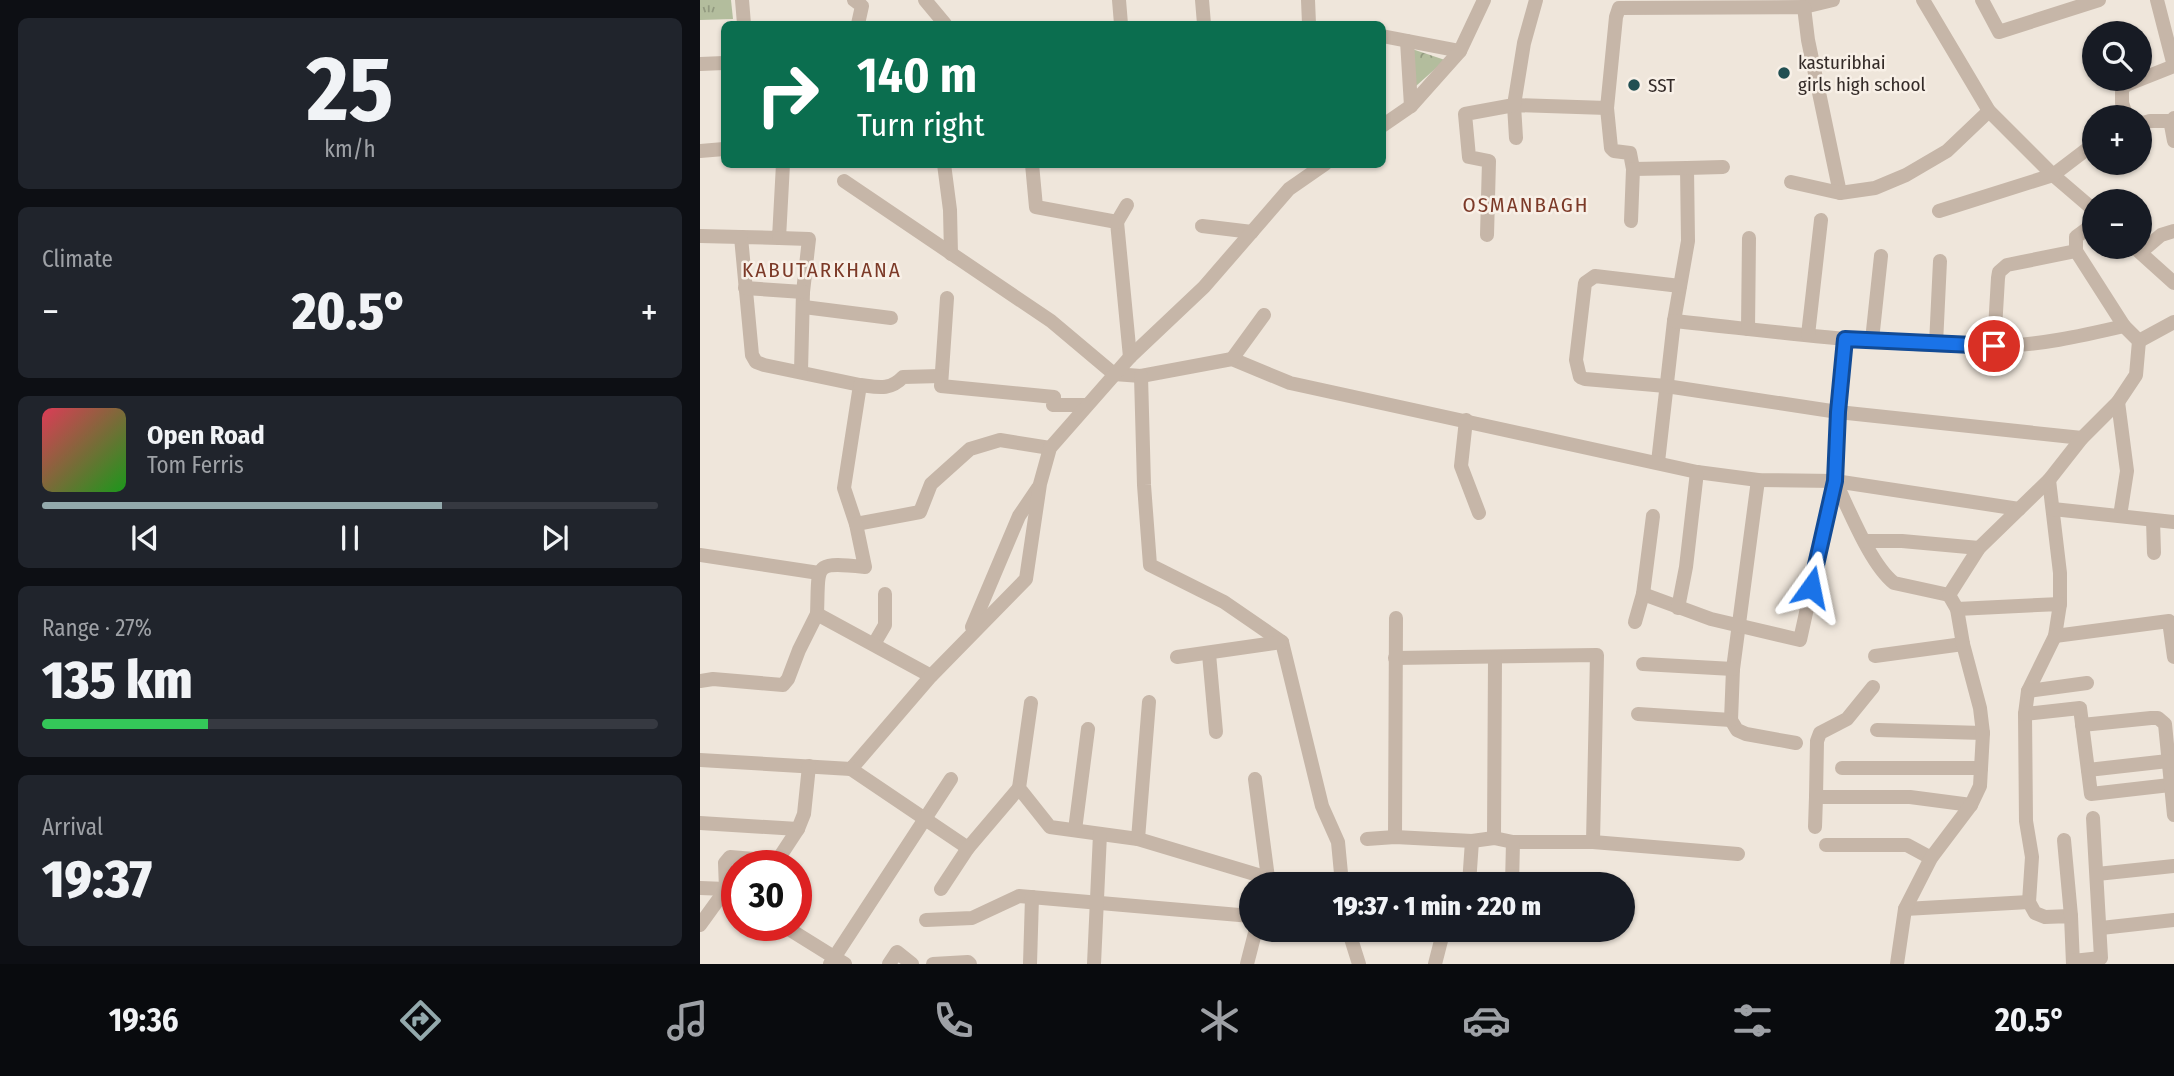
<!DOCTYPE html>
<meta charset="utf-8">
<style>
body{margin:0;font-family:"Fira Sans Condensed",sans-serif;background:#20242c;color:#f1f3f6;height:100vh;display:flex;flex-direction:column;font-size:26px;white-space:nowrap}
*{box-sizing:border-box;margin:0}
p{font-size:23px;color:#9ea1a6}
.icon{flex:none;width:38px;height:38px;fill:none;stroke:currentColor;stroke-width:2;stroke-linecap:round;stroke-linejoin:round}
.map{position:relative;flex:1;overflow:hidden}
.sheet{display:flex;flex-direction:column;gap:18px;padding:18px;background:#0d0f14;width:700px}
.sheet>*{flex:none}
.guide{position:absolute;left:21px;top:21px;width:665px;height:147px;border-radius:10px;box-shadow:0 2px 5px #0004;background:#0b6e4f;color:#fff;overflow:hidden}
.fabs{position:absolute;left:1382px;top:21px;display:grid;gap:14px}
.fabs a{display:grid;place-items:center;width:70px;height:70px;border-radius:50%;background:#171b24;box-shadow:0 2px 5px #0004;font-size:35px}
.speed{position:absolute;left:21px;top:850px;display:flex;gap:14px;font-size:35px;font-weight:700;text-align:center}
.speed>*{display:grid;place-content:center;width:91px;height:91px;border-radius:50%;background:#171b24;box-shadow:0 2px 5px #0004;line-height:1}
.speed .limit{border:10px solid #d22;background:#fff;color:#111}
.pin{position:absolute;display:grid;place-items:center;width:60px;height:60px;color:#fff;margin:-30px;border:4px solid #fff;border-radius:50%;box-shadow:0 2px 7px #0007}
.me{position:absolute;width:77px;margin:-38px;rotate:12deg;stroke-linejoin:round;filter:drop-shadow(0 0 5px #0008)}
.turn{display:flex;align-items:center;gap:24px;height:147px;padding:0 21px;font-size:32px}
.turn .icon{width:91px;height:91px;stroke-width:2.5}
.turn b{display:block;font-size:49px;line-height:60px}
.big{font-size:52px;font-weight:800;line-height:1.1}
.sheet .widget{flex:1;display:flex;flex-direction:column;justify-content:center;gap:10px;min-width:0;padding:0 24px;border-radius:10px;background:#20242c}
.sheet .dial{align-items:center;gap:0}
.dial b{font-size:91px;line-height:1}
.song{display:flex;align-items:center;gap:21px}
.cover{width:84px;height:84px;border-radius:10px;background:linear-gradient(135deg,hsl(350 70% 55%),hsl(120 70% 35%))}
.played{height:7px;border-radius:4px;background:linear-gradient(90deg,#93a9ac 65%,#363941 65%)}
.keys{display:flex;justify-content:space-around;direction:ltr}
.heat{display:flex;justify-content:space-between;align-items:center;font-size:38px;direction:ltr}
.charge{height:10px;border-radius:5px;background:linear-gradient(90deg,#34c759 27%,#363941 0)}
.trip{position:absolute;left:539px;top:872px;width:396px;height:70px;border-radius:35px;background:#171b24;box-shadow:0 2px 5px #0004;font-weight:800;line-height:70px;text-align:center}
.tab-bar{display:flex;height:112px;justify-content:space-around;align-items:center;background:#090b0e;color:#9ea1a6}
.tab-bar .icon{width:49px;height:49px}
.tab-bar .current{color:#93a9ac}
.tab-bar b{font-size:32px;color:#f1f3f6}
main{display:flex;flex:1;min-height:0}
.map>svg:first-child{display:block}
</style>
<main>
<section class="sheet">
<div class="widget dial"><b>25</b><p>km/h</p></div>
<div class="widget"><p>Climate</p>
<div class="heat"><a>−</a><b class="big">20.5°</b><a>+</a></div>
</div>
<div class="widget">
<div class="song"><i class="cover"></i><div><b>Open Road</b><p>Tom Ferris</p></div></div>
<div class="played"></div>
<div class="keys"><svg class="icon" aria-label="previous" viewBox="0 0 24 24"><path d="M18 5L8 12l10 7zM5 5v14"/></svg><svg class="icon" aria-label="pause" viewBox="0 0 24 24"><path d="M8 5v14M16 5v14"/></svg><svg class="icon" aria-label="next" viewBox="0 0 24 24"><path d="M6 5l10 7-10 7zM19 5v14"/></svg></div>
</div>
<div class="widget"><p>Range · 27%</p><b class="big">135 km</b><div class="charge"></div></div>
<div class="widget"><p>Arrival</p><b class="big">19:37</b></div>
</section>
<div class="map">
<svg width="1474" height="964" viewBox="0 0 1474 964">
<defs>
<pattern id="grass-tufts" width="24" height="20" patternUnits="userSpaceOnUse" patternTransform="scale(1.75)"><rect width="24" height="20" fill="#b3bd9d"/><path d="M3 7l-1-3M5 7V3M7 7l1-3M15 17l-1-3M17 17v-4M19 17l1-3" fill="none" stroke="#929a80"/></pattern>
<pattern id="park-crowns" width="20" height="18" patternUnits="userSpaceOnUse" patternTransform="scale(1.75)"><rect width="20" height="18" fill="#b3bd9d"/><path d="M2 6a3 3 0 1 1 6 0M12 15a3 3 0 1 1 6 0" fill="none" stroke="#929a80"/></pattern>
</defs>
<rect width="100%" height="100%" fill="#efe6db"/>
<polygon fill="url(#grass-tufts)" points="0,0 31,0 33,19 0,20"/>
<polygon fill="url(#park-crowns)" points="703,46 745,60 706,95"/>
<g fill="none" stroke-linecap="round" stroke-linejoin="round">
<g stroke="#c6b6a8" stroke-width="14">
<polyline points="42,0 44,24"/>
<polyline points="154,0 162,6 158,24"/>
<polyline points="225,0 245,24"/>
<polyline points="419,0 421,24"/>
<polyline points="502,0 504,24"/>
<polyline points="608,0 609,24"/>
<polyline points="1223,0 1289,111 1353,175 1395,211"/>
<polyline points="1282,0 1299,32 1399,0"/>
<polyline points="1457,0 1474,66"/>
<polyline points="1104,7 1133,0"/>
<polyline points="682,36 760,51"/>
<polyline points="707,41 711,106"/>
<polyline points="0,64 24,63"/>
<polyline points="907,108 911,148 914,151 930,153 933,169 987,168 988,241 974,321 958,462"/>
<polyline points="1427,117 1422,103 1422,89 1426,85 1474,66"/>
<polyline points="1474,118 1471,125 1474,141"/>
<polyline points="1440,124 1450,121 1471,121"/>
<polyline points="682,126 711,106 760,51 784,0"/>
<polyline points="816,138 814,105 907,108 916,17 919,8 1104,7 1108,40 1140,193"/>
<polyline points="0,151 24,149"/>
<polyline points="83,164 79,238 41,237 52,355 56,362 64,365 160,385 144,488 156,524 220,512 231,484 270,449 300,440 350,448"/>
<polyline points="244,164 250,210 251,254"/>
<polyline points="332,164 336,207 417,222 430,357"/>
<polyline points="987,168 1023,167"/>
<polyline points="144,181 351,321 414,374 441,376 532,359 590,383 997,472 1058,480 1135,481 1319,509"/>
<polyline points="1091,182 1140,193 1175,188 1206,175 1247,151 1289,111"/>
<polyline points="1239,211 1353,175 1395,143"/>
<polyline points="931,221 933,169"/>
<polyline points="417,222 427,205"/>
<polyline points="502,226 552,232"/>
<polyline points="787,235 789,161 769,157 765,114 814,105 824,43 836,0"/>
<polyline points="0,236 41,237"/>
<polyline points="79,238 109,239 103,292 101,371"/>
<polyline points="1434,247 1474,283"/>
<polyline points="1441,252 1461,235 1474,231"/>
<polyline points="980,286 895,276 885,283 876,360 880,377 885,379 966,386 1138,412 1382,438"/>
<polyline points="45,288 103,292"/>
<polyline points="247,298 241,386 354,397 353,405 385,405"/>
<polyline points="104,307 191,318"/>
<path d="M974,321C1080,332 1186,347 1293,346C1337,346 1381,336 1424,326"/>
<polyline points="1048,329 1049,238"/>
<polyline points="1108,335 1121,220"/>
<polyline points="1172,340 1181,256"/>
<polyline points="1439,341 1474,322"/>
<polyline points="1236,344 1240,261"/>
<polyline points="1294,346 1298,278 1299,272 1307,265 1376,251"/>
<polyline points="532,359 564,315"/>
<polyline points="441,376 444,485 450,565 524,602 582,642 622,806 638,842 642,884"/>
<path d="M160,385C177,387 190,391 203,377L241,376"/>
<polyline points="1418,402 1427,471 1420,516"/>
<polyline points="766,420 761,466 779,513"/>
<polyline points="1058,480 1033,669 1031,720 1037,730 1046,734 1096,743"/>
<polyline points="1349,480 1360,573 1360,604"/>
<path d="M1135,481C1149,509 1170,564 1194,583L1249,595"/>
<polyline points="1353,509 1474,522"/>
<polyline points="1453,520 1454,553"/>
<polyline points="1165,541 1202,541 1279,548"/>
<polyline points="0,555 119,573"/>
<polyline points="943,594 1011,619 1100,640 1135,481 1138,412 1145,339"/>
<polyline points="978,608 986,567 997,472"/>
<polyline points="1257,609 1360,604 1355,636 1328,691 1325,714 1326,821 1332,857 1329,902 1335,913 1345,917 1371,916 1373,964"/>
<path d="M117,614C119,563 112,562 165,567L156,524"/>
<polyline points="935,622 943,594 953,516"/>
<polyline points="272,627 319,516 338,488"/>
<polyline points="1355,636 1469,621 1474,657"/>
<polyline points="174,644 185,625 185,594"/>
<polyline points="509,654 516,732"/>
<polyline points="1175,656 1263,644"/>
<polyline points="477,657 582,642"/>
<polyline points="695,658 897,655 893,842"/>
<polyline points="943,664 1033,669"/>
<polyline points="0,681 13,679 83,685 88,679 99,650 117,614 231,676"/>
<polyline points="1328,691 1387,683"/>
<polyline points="331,703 319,788 350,827 438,839 568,878 579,884"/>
<polyline points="938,714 1031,720"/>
<polyline points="1325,714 1380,708 1391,794 1470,785"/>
<polyline points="1382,725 1451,718 1458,718 1465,724 1474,815"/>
<polyline points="1177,730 1283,733"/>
<polyline points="0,760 151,769 231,676 326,579 340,484 350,448 430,357 504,287 589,189 625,164"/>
<polyline points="1142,768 1281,768"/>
<polyline points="151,769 268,848"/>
<polyline points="1388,770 1468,761"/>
<polyline points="555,779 568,878 567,884"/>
<polyline points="1116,797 1117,741 1120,733 1147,719 1173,687"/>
<polyline points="0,823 98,829"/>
<polyline points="1115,827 1116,797 1210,797 1271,805"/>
<polyline points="375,830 388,729"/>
<polyline points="695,837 696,618"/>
<polyline points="794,838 795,658"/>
<polyline points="438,839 449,702"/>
<polyline points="667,839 695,837 772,841 794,838 813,842 893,842 1038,854"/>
<polyline points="1364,840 1371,916"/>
<polyline points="1126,845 1207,845 1231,858"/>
<polyline points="1397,874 1474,866"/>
<polyline points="769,884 772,841"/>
<polyline points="812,884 813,842"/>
<polyline points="0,888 26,889 37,896"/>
<polyline points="241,889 268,848 319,788"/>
<polyline points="1205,909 1329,902"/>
<polyline points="226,920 272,918 319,896 551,916"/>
<polyline points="0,925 26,889 25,863 30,857 77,861 98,829 104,814 109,766"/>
<polyline points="84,926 145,964"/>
<polyline points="1401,928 1474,920"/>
<polyline points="648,929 659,964"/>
<polyline points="1373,961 1401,958 1393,818"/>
<polyline points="130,964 251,779"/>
<polyline points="189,964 197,952 212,964"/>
<polyline points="233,964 268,962 270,964"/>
<polyline points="330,964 332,897"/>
<polyline points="394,964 400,834"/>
<polyline points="547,964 556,929"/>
<polyline points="735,964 744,929"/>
<polyline points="1197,964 1205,909 1231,858 1271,805 1280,786 1283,733 1280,708 1263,644 1257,609 1249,595 1279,548 1349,480 1382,438 1418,402 1436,375 1439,341 1424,326 1376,251 1376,237 1395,223"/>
</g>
</g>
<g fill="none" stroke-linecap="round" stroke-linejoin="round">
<g stroke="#114b97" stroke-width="18">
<polyline id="route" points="1111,587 1135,481 1138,412 1145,339 1294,346"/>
</g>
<use href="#route" stroke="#1a73e8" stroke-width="12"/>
</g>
<g fill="#214f52" stroke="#f8f0e7" stroke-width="2.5">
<circle cx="1084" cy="73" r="7"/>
<circle cx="934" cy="85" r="7"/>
</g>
<g text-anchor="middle" stroke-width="5" stroke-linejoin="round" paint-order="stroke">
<g font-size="19" fill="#342b28" stroke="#f8f0e7" text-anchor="start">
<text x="1098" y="69">kasturibhai<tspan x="1098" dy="22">girls high school</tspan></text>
<text x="948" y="92">SST</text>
</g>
<g font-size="21" letter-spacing="2" fill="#7c3a28" stroke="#f8f0e7">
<text x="826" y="212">OSMANBAGH</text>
<text x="122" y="277">KABUTARKHANA</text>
</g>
</g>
</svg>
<div class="fabs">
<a><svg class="icon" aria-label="search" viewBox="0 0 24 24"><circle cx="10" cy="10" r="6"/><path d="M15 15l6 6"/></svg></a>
<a>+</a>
<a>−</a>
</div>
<div class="speed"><div class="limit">30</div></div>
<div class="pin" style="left:1294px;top:346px;background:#d93025"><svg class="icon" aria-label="arrive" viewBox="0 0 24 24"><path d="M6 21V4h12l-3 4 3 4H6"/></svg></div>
<svg class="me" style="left:1111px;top:587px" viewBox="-20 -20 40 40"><path d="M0-17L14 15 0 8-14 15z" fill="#1a73e8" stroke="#fff" stroke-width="4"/></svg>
<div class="trip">19:37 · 1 min · 220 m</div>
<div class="guide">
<div class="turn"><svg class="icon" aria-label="right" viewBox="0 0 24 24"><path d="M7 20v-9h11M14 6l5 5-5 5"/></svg><div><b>140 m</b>Turn right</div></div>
</div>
</div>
</main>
<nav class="tab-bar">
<b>19:36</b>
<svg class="icon current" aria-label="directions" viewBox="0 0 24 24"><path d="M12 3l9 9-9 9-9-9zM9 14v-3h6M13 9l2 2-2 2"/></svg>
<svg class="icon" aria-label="music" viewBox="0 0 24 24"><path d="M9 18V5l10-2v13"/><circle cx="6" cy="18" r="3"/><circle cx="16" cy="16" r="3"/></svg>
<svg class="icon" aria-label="phone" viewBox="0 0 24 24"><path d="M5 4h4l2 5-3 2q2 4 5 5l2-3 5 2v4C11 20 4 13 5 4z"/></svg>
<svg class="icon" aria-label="climate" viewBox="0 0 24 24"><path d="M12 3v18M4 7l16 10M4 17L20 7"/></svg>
<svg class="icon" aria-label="car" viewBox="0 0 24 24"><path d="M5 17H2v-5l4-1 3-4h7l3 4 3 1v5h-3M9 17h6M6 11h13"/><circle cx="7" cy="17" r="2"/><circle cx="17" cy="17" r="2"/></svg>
<svg class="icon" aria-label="filters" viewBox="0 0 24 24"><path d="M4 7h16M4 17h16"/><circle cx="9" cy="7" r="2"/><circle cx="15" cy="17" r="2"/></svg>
<b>20.5°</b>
</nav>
